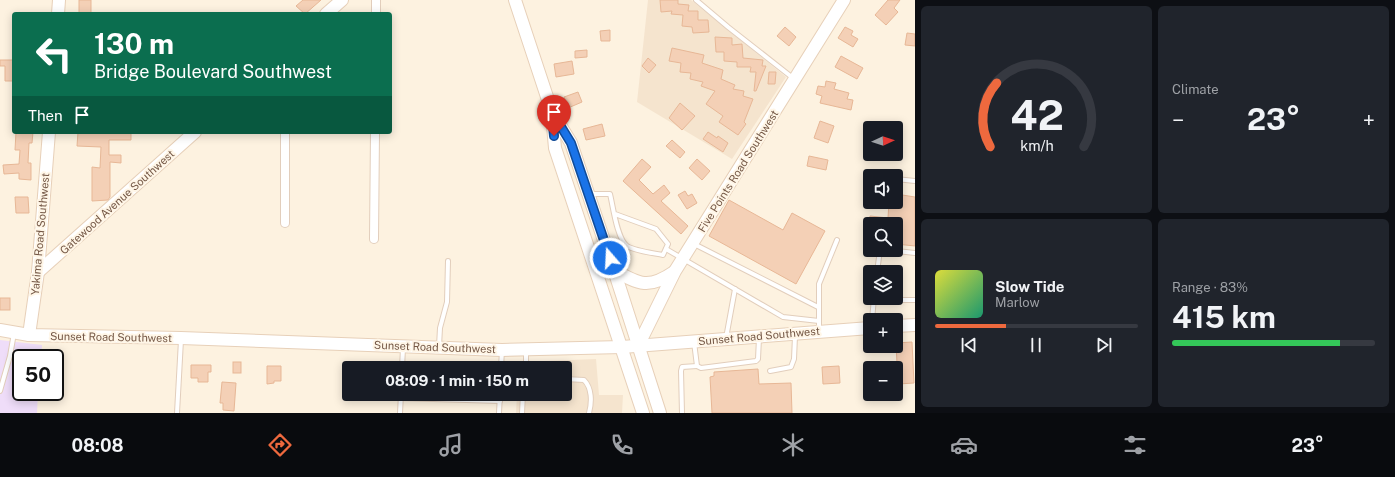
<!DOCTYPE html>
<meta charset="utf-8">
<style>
body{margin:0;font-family:"Public Sans",sans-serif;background:#20242c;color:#f1f3f6;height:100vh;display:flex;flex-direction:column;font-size:15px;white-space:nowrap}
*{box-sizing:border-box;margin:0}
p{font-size:13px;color:#9ea1a6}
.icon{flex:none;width:22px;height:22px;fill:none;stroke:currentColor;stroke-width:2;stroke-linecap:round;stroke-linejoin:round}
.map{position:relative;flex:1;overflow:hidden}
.drawer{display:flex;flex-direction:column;gap:6px;padding:6px;background:#0d0f14;width:480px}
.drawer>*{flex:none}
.hud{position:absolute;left:12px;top:12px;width:380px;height:122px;border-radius:4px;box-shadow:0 2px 10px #0003;background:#0b6e4f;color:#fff;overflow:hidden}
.needle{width:26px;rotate:87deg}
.buttons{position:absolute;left:863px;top:121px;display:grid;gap:8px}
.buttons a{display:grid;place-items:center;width:40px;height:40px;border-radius:4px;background:#171b24;box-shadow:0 2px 10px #0003;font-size:20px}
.speed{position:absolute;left:12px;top:349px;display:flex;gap:8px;font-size:20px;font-weight:700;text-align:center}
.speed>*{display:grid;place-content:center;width:52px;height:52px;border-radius:50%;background:#171b24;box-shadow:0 2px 10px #0003;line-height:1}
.speed .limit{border:2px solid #111;border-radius:6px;background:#fff;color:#111}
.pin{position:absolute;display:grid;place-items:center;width:34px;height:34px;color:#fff;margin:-41px -17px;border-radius:50% 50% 50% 0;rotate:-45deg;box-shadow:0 0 4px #0007}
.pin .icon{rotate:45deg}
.me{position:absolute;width:44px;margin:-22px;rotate:341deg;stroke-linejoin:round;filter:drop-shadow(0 0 3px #0008)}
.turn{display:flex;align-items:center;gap:14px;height:84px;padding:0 16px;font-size:18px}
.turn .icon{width:52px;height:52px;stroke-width:2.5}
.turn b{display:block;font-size:28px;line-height:34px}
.then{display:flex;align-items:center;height:38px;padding:0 16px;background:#0003;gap:8px;font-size:15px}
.big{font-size:30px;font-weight:700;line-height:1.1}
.drawer .tile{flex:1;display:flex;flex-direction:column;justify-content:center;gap:6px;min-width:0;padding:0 14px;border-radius:6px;background:#20242c}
.drawer .dial{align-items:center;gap:0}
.dial svg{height:104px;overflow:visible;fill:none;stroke:#363941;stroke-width:7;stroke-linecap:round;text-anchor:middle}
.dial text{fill:#f1f3f6;stroke:none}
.song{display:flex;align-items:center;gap:12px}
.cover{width:48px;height:48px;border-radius:6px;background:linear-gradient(135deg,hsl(60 70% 55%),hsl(160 70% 35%))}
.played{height:4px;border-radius:2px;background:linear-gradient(90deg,#ee693e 35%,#363941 35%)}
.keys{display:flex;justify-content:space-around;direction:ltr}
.heat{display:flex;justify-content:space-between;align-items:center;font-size:22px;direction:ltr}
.charge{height:6px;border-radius:3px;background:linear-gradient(90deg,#34c759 83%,#363941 0)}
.drawer .tiles{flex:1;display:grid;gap:6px;grid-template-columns:repeat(2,1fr)}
.trip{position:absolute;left:342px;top:361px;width:230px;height:40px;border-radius:4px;background:#171b24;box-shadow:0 2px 10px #0003;font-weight:700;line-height:40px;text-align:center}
.menu{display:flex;height:64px;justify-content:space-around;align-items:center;background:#090b0e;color:#9ea1a6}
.menu .icon{width:28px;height:28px}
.menu .current{color:#ee693e}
.menu b{font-size:18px;color:#f1f3f6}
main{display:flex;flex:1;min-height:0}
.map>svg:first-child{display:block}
</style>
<main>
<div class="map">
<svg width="915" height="413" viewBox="0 0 915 413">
<rect width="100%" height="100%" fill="#fdf2e0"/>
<g fill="#f5e4ce">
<polygon points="648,0 691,0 786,77 732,159 637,102"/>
<polygon points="596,359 599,395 623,395 622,413 516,413 517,394 565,394 565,368 518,368 518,362"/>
</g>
<polygon fill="#efddf9" points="0,340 42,345 41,358 21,358 21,392 38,392 37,413 0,413"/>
<g fill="#f4d0b6" stroke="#e7b796">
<rect x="79" y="0" width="12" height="14"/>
<polygon points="303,0 321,0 305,14 296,6"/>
<polygon points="660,0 678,0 678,4 689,5 688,11 698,11 698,20 708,20 709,32 693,33 692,27 682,26 683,15 671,14 672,11 661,12"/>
<polygon points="888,0 900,0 894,8 898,12 886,25 875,15"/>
<polygon points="785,27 796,37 789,46 777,36"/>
<polygon points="845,27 853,31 851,35 858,39 853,47 838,38"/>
<polygon points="610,30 610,41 601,41 600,31"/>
<polygon points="907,33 915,34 915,46 905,45"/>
<polygon points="715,37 732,38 732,45 742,44 743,58 763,60 762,66 766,66 756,91 754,91 756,72 750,72 751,67 737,67 737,62 724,61 724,52 716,52"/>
<polygon points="672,48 704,55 702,63 723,70 721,79 735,85 733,89 744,91 743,96 753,99 744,122 746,124 738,135 719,122 723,116 706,104 715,91 701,86 703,82 690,79 691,73 680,72 681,63 669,61"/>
<polygon points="587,50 587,57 575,58 575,51"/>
<polygon points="841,56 863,68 857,79 835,67"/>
<polygon points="648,58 656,65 649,73 642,66"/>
<polygon points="0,60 14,60 14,81 5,81 5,66 0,66"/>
<polygon points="572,61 574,74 556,77 554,64"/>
<polygon points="769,72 776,72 775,84 768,84"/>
<polygon points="826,81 836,83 834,89 849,93 847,99 853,100 851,110 820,103 822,96 816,94 818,86 825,87"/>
<polygon points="578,92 582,102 568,108 564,97"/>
<polygon points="680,103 695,116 682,130 669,118"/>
<polygon points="820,121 834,126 828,143 814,138"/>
<polygon points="602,124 605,136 586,140 583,129"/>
<polygon points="16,132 33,132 32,143 29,143 28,163 31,163 31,180 19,179 19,173 4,174 3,165 19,164 20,150 15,150"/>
<polygon points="78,132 131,132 131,140 109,140 109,155 121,155 121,163 110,162 110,197 108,200 92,201 92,167 100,168 101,147 77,146"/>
<polygon points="708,132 717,138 718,136 728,143 723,152 703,139"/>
<polygon points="672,140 685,152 680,158 666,146"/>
<polygon points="809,156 828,160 826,170 807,166"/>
<polygon points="642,159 651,167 639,180 653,194 664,185 670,193 661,201 688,226 681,234 623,181"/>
<polygon points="697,159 710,171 702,180 689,168"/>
<polygon points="685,191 688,196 692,194 697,203 687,209 678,195"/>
<polygon points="896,194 915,197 915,246 896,244 896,224 869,224 870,216 888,218 889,202 896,202"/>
<polygon points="15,197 28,197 29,213 16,213"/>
<polygon points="729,200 783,230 792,213 825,231 796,284 709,236"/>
<rect x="0" y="298" width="10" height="12"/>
<polygon points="912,342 914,383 898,384 896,343"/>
<rect x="233" y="362" width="8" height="11"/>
<polygon points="191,365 211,365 211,372 208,372 208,382 198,382 198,378 191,378"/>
<polygon points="267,366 281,366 281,381 274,381 274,383 267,384"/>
<polygon points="839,366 840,383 823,384 822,367"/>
<polygon points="758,369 759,384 791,383 792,413 712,413 710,377 714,376 714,372"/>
<polygon points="222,382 236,383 234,411 223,410 223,403 220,403"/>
</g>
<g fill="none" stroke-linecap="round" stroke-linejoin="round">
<g stroke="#e2cebc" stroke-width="6">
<g id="lane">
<polyline points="696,0 728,27 793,78"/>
<polyline points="896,179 915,181"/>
<path d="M591,194H610C613,206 617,239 627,246C635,251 653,253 663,255L668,244L656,229L615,214"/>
<polyline points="694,244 818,307"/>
<polyline points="666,249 783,317 819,321"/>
<polyline points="888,250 915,253"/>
<polyline points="877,272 880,250"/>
<polyline points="874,300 915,300"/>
<polyline points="872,320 874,298"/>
<polyline points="819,330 819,284 837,240"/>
<polyline points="726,338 735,289"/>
<polyline points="694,342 697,366 701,368 756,361 758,359 759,338"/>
<polyline points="439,346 440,328 447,302 448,261"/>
<polyline points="526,350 526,368"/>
<polyline points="402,368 403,348"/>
<polyline points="501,368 502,350"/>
<polyline points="770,371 791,367 794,359 795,336"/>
<path d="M565,379L584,380C592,388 592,402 589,413"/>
<polyline points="0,391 10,356 14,333"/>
<polyline points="400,398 500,401"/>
<polyline points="177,413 181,340"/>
<polyline points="400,413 401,394"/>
<polyline points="499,413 500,394"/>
<polyline points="522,413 523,394"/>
<polyline points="682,413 681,371 682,367 697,366"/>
</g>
</g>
<g stroke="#e2cebc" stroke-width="10">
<g id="street">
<polyline points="376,14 376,0"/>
<polyline points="285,223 285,132"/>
<polyline points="374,239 375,132"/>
</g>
</g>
<g stroke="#e7d0b9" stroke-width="14">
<g id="secondary">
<polyline points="515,0 552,112 571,143 614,270 660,413"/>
<polyline points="58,14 59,0"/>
<polyline points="326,14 342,0"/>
<polyline points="552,115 555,148 643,413"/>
<path d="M614,270C640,285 649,289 674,272"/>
<polyline points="38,272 195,132"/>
<polyline points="896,326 915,325"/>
<polyline points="0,330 29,335 181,338 502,350 622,347 870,328"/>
<polyline points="29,335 38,272 49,132"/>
<polyline points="638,346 675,271 844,0"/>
</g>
</g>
<use href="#lane" stroke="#fff" stroke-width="4"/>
<use href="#street" stroke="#fff" stroke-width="8"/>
<use href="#secondary" stroke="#fff" stroke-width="12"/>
</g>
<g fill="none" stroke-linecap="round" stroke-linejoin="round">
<g stroke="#114b97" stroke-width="10">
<polyline id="route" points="554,136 552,112 571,143 610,258"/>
</g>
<use href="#route" stroke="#1a73e8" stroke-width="7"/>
</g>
<g text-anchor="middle" stroke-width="4" stroke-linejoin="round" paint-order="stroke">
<g font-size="11" fill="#755846" stroke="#fff6e7">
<text transform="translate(738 171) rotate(-58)" y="4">Five Points Road Southwest</text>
<text transform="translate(117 202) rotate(-42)" y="4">Gatewood Avenue Southwest</text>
<text transform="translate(40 234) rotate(-85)" y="4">Yakima Road Southwest</text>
<text transform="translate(759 336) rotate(-5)" y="4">Sunset Road Southwest</text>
<text transform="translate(111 337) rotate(1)" y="4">Sunset Road Southwest</text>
<text transform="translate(435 347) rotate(2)" y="4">Sunset Road Southwest</text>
</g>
</g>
</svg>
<div class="buttons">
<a><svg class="needle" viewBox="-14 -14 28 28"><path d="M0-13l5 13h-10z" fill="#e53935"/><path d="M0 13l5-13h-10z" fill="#9ea1a6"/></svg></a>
<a><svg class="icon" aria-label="sound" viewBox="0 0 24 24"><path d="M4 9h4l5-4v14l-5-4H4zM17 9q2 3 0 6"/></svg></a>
<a><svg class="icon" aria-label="search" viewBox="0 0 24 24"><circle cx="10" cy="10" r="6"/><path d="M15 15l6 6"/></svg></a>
<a><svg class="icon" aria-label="layers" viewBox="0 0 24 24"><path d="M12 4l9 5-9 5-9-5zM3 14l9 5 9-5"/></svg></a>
<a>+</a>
<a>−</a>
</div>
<div class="speed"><div class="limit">50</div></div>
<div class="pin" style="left:554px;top:136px;background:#d93025"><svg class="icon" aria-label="arrive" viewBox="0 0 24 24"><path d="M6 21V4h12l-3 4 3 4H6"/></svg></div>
<svg class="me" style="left:610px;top:258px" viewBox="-20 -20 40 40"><circle r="17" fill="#1a73e8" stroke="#fff" stroke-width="3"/><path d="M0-11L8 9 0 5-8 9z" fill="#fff"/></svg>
<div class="trip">08:09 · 1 min · 150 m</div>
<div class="hud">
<div class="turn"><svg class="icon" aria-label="left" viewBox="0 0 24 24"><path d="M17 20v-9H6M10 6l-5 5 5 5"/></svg><div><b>130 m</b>Bridge Boulevard Southwest</div></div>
<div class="then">Then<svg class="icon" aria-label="arrive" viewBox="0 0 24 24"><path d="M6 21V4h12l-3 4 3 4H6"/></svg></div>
</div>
</div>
<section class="drawer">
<div class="tiles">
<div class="tile dial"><svg viewBox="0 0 100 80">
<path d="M14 69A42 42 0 1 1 86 69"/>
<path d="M14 69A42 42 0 0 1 19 20" stroke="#ee693e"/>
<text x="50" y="56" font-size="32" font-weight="700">42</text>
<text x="50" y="72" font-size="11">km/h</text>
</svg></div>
<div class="tile"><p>Climate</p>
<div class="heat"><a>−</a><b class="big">23°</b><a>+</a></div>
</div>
<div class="tile">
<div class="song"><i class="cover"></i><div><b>Slow Tide</b><p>Marlow</p></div></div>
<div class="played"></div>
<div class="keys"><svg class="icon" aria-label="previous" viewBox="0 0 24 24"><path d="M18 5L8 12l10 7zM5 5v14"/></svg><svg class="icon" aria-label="pause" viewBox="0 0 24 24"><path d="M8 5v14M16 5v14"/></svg><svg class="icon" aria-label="next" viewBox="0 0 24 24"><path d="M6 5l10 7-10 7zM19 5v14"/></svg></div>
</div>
<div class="tile"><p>Range · 83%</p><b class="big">415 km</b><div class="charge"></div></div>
</div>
</section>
</main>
<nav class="menu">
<b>08:08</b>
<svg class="icon current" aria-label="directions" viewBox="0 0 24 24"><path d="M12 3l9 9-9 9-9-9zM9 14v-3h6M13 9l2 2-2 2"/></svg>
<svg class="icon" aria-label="music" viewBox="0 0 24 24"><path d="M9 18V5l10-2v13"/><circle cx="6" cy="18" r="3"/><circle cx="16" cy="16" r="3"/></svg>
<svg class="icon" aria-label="phone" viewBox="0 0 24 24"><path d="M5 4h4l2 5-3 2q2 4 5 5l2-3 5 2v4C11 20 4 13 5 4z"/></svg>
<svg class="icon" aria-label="climate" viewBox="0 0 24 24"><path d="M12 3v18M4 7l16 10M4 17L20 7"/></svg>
<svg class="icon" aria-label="car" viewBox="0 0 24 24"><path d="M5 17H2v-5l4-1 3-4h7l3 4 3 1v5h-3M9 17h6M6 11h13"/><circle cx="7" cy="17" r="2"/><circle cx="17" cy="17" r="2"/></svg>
<svg class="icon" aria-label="filters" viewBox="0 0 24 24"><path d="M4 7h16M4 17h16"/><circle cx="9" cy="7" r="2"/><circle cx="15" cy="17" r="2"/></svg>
<b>23°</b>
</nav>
